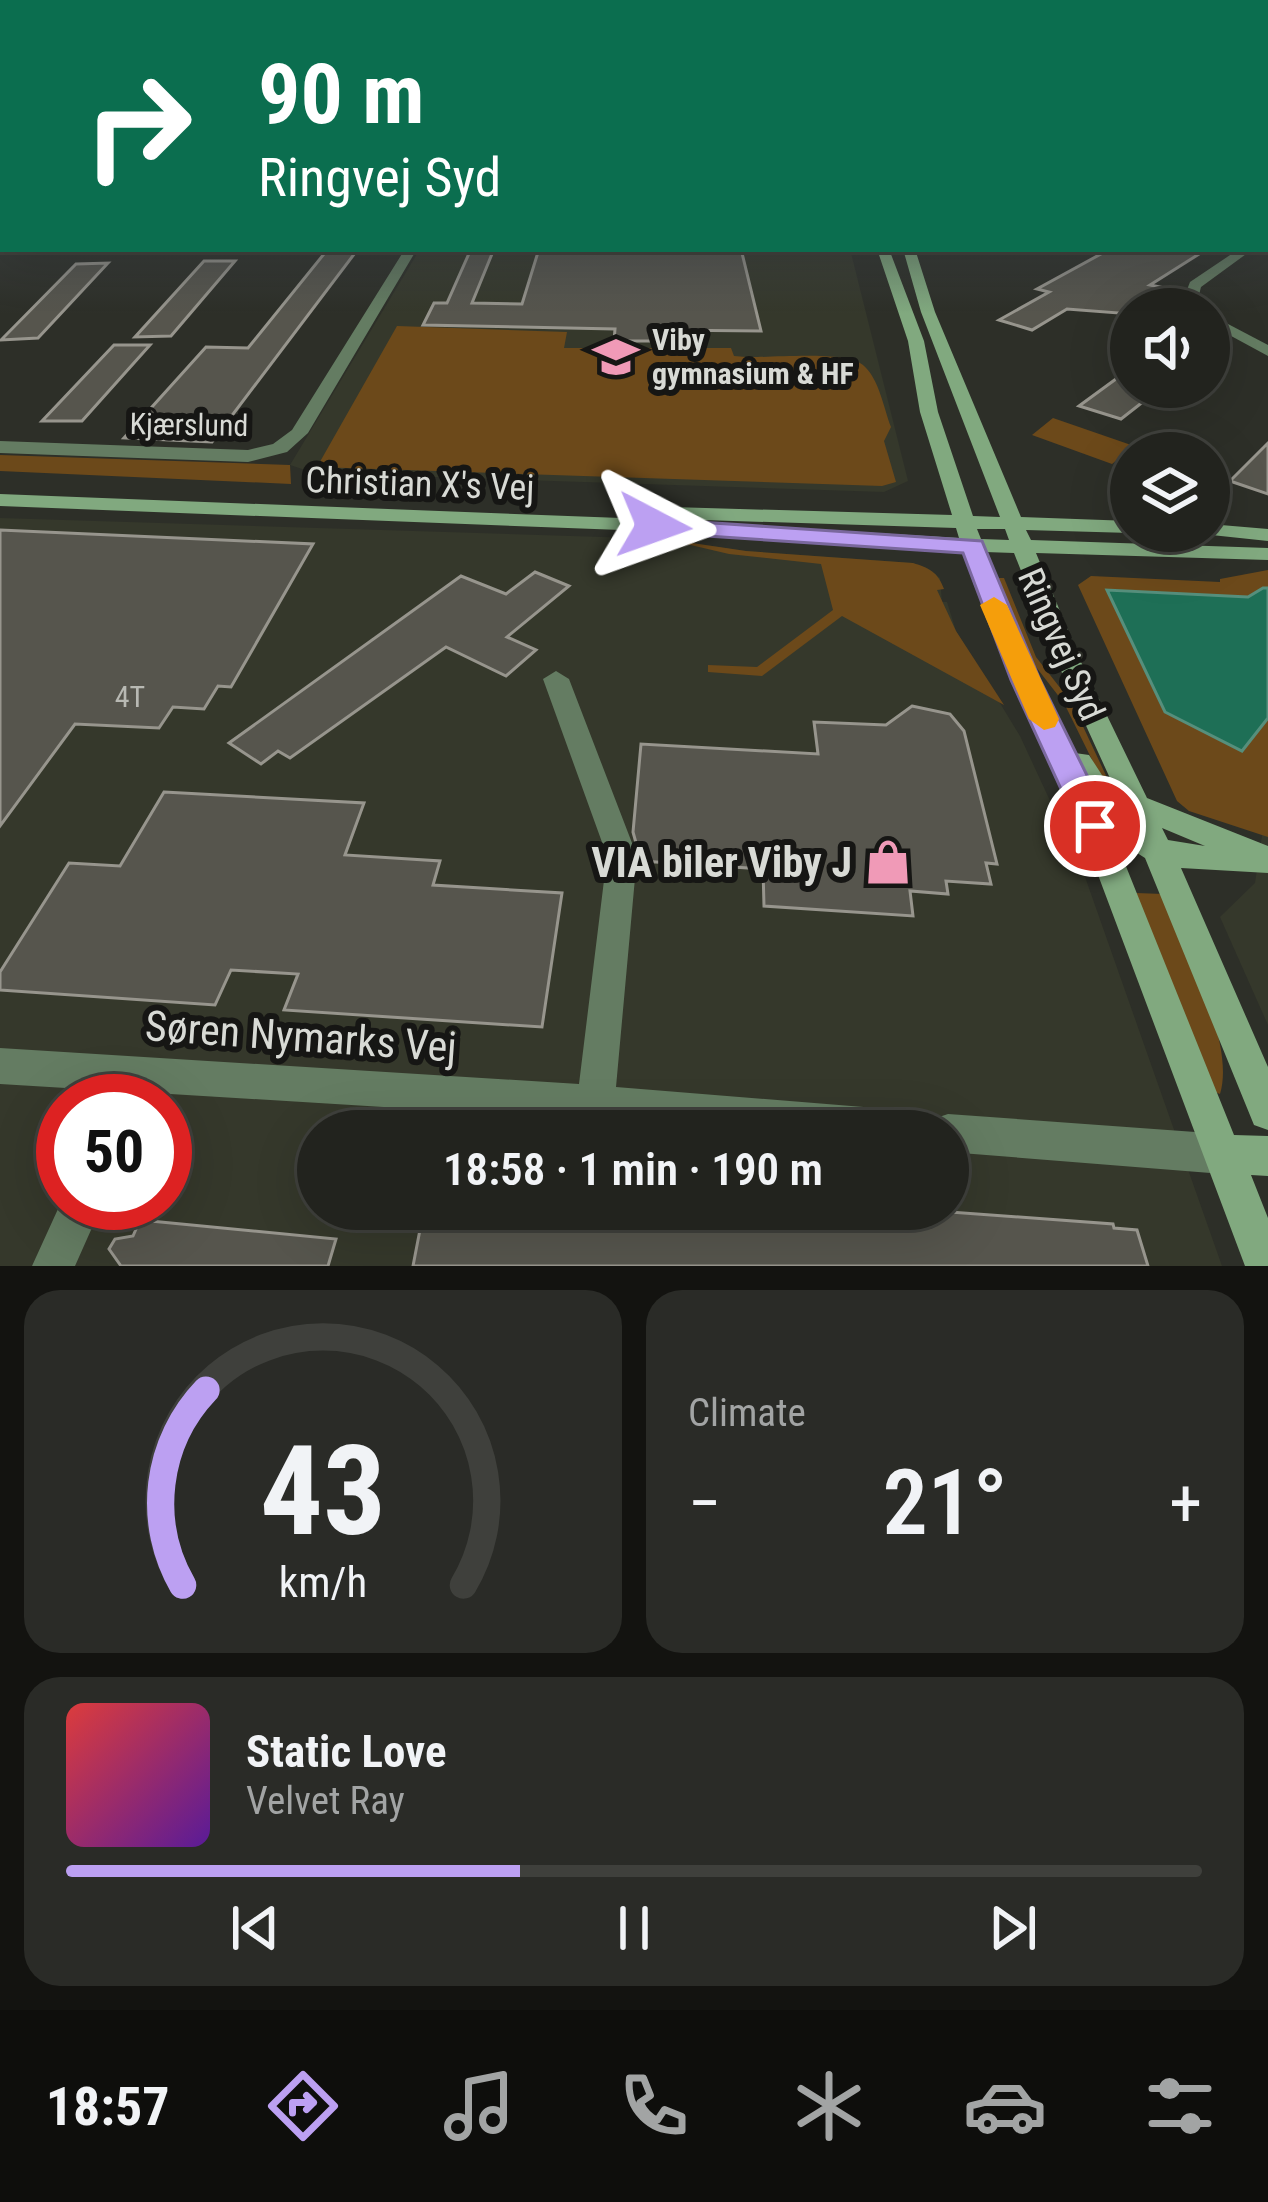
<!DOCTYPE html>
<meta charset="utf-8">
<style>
body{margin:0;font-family:"Roboto Condensed",sans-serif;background:#2a2b27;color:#f1f3f6;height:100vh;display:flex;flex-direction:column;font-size:45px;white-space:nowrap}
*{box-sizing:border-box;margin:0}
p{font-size:39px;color:#a2a4a4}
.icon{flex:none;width:66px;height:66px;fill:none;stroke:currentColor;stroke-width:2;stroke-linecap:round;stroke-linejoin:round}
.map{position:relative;height:1266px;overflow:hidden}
.side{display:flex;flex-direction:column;gap:24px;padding:24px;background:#131310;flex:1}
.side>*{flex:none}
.hud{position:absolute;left:0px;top:0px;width:1269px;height:252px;box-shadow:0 12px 48px #0002,0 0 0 3px #3f403c;background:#0b6e4f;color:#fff;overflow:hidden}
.tools{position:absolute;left:1110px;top:288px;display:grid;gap:24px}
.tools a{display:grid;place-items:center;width:120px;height:120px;border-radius:50%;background:#22231e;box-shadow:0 12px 48px #0002,0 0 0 3px #3f403c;font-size:60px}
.speed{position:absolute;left:36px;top:1074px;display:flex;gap:24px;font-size:60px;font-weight:700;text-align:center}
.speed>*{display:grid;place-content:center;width:156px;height:156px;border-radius:50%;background:#22231e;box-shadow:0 12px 48px #0002,0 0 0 3px #3f403c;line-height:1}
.speed .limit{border:18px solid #d22;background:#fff;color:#111}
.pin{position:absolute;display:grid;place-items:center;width:102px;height:102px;color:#fff;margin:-51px;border:6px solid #fff;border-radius:50%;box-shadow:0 3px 12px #0007}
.me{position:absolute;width:132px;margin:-66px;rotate:94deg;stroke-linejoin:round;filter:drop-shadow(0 0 9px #0008)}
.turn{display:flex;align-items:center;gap:42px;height:252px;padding:0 60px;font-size:54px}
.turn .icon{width:156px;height:156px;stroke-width:2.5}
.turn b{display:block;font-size:84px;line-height:102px}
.big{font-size:90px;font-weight:600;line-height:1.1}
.side .card{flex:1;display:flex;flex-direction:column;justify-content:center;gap:18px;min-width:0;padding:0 42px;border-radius:36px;background:#2a2b27}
.side .dial{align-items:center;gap:0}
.dial svg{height:312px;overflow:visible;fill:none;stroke:#3f403c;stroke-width:7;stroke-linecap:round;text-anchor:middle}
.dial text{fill:#f1f3f6;stroke:none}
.song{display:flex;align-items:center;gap:36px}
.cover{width:144px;height:144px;border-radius:18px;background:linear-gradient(135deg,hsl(0 70% 55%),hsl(270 70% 35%))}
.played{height:12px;border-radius:6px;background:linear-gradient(90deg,#bca0f2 40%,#3f403c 40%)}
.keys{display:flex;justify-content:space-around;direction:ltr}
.heat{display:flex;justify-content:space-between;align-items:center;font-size:66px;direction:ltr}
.side .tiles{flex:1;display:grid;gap:24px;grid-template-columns:1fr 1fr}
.card:last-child{grid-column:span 2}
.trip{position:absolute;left:297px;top:1110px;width:672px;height:120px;border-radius:60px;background:#22231e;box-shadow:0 12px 48px #0002,0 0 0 3px #3f403c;font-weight:600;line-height:120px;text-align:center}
.tabs{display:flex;height:192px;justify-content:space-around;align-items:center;background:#0e0e0c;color:#a2a4a4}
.tabs .icon{width:84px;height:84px}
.tabs .on{color:#bca0f2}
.tabs b{font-size:54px;color:#f1f3f6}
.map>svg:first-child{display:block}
</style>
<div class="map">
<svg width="1268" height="1266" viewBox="0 0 1268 1266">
<rect width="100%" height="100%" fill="#2d2f28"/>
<g fill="#35382b" fill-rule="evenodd">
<polygon points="420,249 850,249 908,481 884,492 314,473 290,465"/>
<path d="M0,518L665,539L746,551L913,563L929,569L940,578L942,602H947L956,631L1020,736L1084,874L1222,1266H0ZM63,1101H165V1203H63ZM318,1131H948V1209H318Z"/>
<polygon points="1268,795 1268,1025 1220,917 1255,883"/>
</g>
<g fill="#6c491a">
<path d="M397,326L567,332L564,348H731L734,356L746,357C771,358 846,350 863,365C879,378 884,409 891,427L884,441L896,482L882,486L317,467Z"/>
<polygon points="1053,418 1134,446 1112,464 1032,435"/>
<polygon points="0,455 290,465 291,484 0,471"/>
<path d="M665,539L746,551L913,563C929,568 938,572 944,589L937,590L956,631L1004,705L842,616L762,676L708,672V665L757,667L833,610L821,564L729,554Z"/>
<polygon points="1268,570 1268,588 1248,597 1107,591 1242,751 1268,718 1268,837 1189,811 1177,801 1078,585 1091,576 1220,582 1220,579"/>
<polygon points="997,578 1004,578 1036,657 1072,703 1110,784 1104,784 1064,703 1029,658"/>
<path d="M1136,893L1163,894C1183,944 1236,1042 1220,1094L1215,1092Z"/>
</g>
<polygon fill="#1e6f56" stroke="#568f7c" stroke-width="3" points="1263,588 1268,588 1268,718 1242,751 1165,712 1107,590 1248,597"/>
<g fill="#56554d" stroke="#97958d" stroke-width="3">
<polygon points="328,249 358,249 212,442 124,438 206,347 248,348"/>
<polygon points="471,249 494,249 472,303 522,304 539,249 741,249 761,331 660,330 660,341 614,341 615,329 423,325 434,303 447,303"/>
<polygon points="1110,249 1207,249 1150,285 1160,287 1131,306 1131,314 1067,309 1032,330 999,320 1049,292 1037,289"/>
<polygon points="204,261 235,261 171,336 135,337"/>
<polygon points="108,263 38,338 1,340 76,264"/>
<polygon points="114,345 150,345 82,421 42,421"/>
<polygon points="1131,368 1131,387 1162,387 1121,419 1079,406"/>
<polygon points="1268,443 1268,494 1230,481"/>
<polygon points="0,530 313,544 231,687 218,686 204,709 173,707 159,728 75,724 0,826"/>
<polygon points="535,572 569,586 507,637 536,650 506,676 446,647 290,758 278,751 261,764 229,743 461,576 506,594"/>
<polygon points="912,706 950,714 964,731 997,864 986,863 991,884 946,881 948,894 910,891 913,916 764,906 763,869 641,861 633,832 641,744 818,754 814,722 886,725"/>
<polygon points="164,792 364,803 345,855 440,861 433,885 562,893 542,1027 284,1010 298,974 231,970 215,1005 0,990 0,972 69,863 120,866"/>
<polygon points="424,1209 909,1209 1113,1224 1114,1228 1137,1230 1148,1266 413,1266"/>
<polygon points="140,1220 336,1239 328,1266 121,1266 109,1249 115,1239 133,1236"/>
</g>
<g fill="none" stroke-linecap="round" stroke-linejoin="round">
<g fill="#647c62" fill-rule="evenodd">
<polygon points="1268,231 1268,240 1266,241 1266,232"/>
<polygon points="3,232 3,240 0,241 0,233"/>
<polygon points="405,249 417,249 308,433 287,452 248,462 0,453 0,441 248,450 273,444 292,430"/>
<polygon points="1239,249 1253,249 1201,287 1199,295 1207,309 1193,309 1185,295 1190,282"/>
<polygon points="1209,314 1268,345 1268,356 1209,324"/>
<polygon points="556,671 569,679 637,856 616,1087 925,1112 939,1117 948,1114 1223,1134 1237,1140 1243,1154 1237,1168 1223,1174 948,1152 948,1131 689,1131 416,1109 154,1093 150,1101 111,1101 115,1091 0,1084 0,1048 579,1084 607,856 543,679"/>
<polygon points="63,1198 63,1203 103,1203 75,1266 32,1266"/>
</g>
<g fill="#81a97f" fill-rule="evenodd">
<rect x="1266" y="196" width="2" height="6"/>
<path d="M877,249H889L924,341L938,412L973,516L1000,517L921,312L903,249H915L935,312L1021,517L1131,521V531H1139L1131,533L1026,530L1031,540L1268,548V560L1036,553L1081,662L1147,798L1268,846V873L1181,868L1268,1067V1130L1254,1125L1145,858L1115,839L1234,1135L1268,1136V1176L1251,1175L1268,1218V1266H1245L1080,827L974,585L963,551L621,530L0,506V494L621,518L959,538L956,528L672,519L662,513L672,507L952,515L920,412L908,341ZM977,529H1005L1009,540L981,539ZM985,552L1014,553L1057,662L1124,809L1089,755L1075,753L996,585ZM1162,828L1205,846L1168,840Z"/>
<polygon points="1209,524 1268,529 1268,541 1202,534 1199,531 1209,531"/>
</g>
</g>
<linearGradient id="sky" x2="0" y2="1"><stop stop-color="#191a16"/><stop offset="0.44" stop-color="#464d53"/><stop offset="1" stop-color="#464d53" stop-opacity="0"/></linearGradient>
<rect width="1268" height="314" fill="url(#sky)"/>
<polygon fill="#bca0f2" stroke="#7a689d" stroke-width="3" points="654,519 982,541 1040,680 1112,826 1107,836 1095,840 1083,836 1078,826 1011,680 963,553 646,532 646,521"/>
<polygon fill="#f59e0b" points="994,597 1007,605 1059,719 1055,727 1044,730 1029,719 980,605"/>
<defs>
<g id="university-bare" transform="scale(3.6)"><path d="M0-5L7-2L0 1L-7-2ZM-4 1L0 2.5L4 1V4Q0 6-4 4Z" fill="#f09ab7" stroke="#161614" stroke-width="2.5" paint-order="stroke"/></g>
<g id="shop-bare" transform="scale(3.6)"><path d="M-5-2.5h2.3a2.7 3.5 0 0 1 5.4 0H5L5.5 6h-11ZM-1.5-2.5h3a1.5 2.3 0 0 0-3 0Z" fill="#f09ab7" stroke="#161614" stroke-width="2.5" paint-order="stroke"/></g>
</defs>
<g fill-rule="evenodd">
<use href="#university-bare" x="616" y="357"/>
<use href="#shop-bare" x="888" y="862"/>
</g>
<g text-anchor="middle" stroke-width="12" stroke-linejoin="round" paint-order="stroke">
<g font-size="30" font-weight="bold" fill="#d8dad5" stroke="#161614" text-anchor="start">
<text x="652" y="350">Viby<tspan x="652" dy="34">gymnasium &amp; HF</tspan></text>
</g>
<g font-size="30" fill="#d8dad5" stroke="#161614">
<text transform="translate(189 425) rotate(1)" y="10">Kjærslund</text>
</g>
<g font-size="30" fill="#b8b9b3">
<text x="130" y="707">4T</text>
</g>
<g font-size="36" fill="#d8dad5" stroke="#161614">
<text transform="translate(420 483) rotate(2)" y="13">Christian X's Vej</text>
<text transform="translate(1062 644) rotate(66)" y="13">Ringvej Syd</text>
</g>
<g font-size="42" font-weight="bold" fill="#d8dad5" stroke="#161614" text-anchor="end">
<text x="852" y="877">VIA biler Viby J</text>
</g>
<g font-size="42" fill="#d8dad5" stroke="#161614">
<text transform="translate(301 1036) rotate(4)" y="15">Søren Nymarks Vej</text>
</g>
</g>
</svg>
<div class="tools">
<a><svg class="icon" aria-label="sound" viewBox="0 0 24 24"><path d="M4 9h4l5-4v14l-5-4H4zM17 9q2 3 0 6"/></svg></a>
<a><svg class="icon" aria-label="layers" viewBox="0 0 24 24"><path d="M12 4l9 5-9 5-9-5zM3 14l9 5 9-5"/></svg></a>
</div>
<div class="speed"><div class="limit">50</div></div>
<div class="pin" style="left:1095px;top:826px;background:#d93025"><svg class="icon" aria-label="arrive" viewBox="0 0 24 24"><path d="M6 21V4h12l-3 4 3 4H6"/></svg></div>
<svg class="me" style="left:654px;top:526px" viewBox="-20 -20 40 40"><path d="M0-17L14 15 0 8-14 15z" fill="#bca0f2" stroke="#fff" stroke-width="4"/></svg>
<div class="trip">18:58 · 1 min · 190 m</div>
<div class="hud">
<div class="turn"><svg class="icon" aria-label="right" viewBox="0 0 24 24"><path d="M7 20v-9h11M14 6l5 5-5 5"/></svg><div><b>90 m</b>Ringvej Syd</div></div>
</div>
</div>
<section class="side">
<div class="tiles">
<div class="card dial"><svg viewBox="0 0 100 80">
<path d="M14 69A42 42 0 1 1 86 69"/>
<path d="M14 69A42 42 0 0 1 20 19" stroke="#bca0f2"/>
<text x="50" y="56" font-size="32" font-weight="700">43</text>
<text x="50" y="72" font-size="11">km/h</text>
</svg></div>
<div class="card"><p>Climate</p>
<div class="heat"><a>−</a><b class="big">21°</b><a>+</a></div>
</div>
<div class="card">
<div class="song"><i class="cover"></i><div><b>Static Love</b><p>Velvet Ray</p></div></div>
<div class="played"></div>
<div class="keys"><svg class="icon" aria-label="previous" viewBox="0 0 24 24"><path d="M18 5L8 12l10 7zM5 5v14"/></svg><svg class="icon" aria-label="pause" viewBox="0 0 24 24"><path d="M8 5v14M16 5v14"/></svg><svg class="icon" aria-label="next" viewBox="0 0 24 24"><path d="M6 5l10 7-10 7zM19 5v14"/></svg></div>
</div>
</div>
</section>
<nav class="tabs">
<b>18:57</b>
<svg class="icon on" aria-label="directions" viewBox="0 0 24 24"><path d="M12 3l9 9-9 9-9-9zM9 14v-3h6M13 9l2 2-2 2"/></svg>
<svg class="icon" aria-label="music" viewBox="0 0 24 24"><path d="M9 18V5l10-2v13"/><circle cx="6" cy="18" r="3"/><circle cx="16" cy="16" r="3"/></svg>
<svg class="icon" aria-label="phone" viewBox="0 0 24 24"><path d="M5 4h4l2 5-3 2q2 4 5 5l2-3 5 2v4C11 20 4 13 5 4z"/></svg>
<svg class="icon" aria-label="climate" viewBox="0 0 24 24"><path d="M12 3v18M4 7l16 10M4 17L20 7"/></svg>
<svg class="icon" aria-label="car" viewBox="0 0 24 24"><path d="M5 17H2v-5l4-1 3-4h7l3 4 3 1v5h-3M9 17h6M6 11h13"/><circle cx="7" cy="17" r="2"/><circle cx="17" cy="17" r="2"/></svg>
<svg class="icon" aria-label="filters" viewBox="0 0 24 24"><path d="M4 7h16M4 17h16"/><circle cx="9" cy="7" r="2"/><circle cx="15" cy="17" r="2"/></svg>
</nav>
